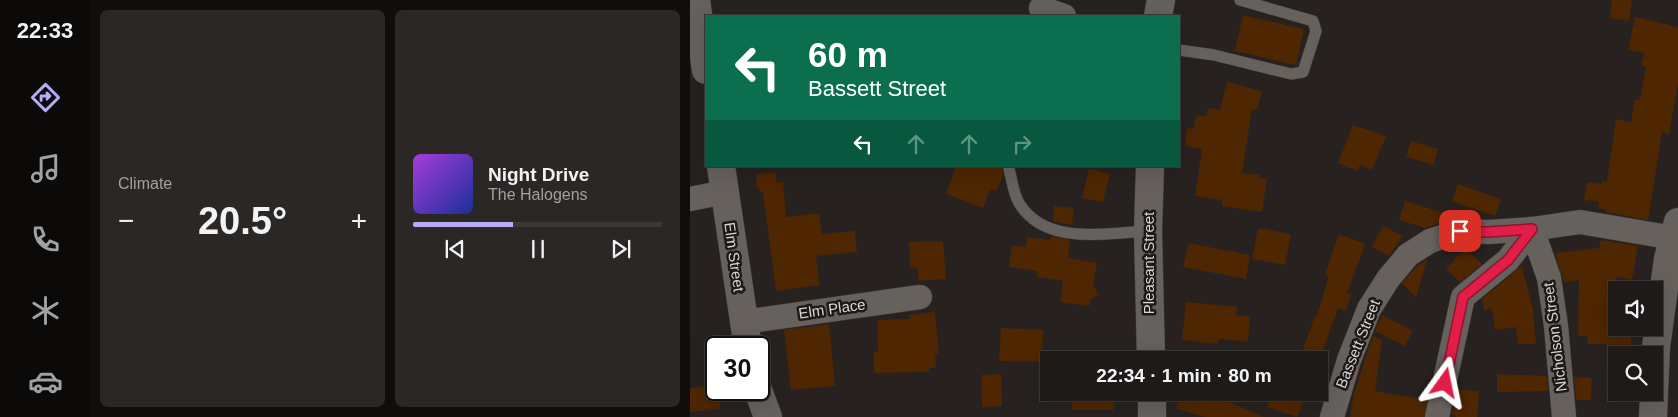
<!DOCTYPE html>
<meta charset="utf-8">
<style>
body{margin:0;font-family:Arial,sans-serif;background:#2a2724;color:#f1f3f6;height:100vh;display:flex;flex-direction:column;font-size:19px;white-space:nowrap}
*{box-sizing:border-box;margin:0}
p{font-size:16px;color:#a0a1a1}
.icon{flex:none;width:28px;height:28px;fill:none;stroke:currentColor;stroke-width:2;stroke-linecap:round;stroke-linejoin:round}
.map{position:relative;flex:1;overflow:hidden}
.panel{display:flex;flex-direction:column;gap:10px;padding:10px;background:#100e0d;width:600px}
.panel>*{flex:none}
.top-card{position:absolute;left:15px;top:15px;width:475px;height:152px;border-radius:0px;box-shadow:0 5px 20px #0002,0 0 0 1px #3b3836;background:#0b6e4f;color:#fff;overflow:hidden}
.tools{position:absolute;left:918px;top:281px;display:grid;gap:10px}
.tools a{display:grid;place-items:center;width:55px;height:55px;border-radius:0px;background:#1d1a17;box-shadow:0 5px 20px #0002,0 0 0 1px #3b3836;font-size:25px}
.speed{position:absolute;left:15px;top:336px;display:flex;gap:10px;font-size:25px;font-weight:700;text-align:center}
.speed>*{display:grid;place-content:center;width:65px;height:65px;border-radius:50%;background:#1d1a17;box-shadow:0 5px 20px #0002,0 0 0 1px #3b3836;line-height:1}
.speed .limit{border:2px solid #111;border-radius:8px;background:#fff;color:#111}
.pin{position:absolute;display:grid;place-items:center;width:42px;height:42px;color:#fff;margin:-21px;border-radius:10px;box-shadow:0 2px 8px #0006}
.me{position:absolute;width:55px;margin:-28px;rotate:12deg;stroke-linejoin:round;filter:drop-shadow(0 0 4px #0008)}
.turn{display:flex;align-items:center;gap:18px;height:105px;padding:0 20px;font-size:22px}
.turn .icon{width:65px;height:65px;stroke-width:2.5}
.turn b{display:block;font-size:35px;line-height:42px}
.lanes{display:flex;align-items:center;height:48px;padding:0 20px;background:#0003;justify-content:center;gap:25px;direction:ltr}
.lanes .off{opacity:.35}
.big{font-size:38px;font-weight:700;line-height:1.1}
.panel .card{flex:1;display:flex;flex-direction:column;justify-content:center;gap:8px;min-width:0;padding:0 18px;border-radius:8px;background:#2a2724}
.song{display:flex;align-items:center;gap:15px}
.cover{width:60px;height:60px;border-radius:8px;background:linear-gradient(135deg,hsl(280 70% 55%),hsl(230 70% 35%))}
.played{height:5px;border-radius:2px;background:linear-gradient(90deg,#b6acf8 40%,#3b3836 40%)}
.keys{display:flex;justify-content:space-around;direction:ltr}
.heat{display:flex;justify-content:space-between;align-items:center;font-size:28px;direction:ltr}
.panel .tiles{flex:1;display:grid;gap:10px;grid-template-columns:repeat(2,1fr)}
.trip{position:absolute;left:350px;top:351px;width:288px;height:50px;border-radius:0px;background:#1d1a17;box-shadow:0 5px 20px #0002,0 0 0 1px #3b3836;font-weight:700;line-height:50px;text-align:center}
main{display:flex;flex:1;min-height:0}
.tab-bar{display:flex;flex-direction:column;width:90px;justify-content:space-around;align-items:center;background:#0c0a09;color:#a0a1a1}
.tab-bar .icon{width:35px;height:35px}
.tab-bar .selected{color:#b6acf8}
.tab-bar b{font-size:22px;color:#f1f3f6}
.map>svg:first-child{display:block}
</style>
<main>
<nav class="tab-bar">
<b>22:33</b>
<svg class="icon selected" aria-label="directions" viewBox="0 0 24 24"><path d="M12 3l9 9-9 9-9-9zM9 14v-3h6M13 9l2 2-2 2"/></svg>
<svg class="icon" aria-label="music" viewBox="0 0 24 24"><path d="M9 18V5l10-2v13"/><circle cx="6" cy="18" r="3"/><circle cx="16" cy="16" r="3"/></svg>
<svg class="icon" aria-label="phone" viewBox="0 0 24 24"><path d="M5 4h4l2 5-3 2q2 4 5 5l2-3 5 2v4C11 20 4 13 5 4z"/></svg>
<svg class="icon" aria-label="climate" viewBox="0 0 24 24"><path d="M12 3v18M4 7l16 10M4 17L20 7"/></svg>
<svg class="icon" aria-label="car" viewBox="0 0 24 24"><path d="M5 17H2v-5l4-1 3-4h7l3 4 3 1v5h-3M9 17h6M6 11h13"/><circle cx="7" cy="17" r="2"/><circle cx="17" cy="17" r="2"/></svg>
</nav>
<section class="panel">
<div class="tiles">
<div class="card"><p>Climate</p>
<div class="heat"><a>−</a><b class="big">20.5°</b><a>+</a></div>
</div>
<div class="card">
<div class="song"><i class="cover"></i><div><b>Night Drive</b><p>The Halogens</p></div></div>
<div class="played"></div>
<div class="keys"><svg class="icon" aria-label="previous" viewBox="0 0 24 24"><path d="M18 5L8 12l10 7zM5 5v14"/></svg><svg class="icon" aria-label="pause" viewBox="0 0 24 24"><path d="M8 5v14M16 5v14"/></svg><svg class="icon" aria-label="next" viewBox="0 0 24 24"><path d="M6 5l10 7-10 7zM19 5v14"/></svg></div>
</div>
</div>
</section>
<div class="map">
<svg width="988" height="417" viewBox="0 0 988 417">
<rect width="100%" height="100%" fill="#27221f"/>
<g fill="#4e2601">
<polygon points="922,0 942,0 939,21 920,18"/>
<polygon points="553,15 614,29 606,65 545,51"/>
<polygon points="945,17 988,27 988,84 979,134 972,132 958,220 916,212 917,210 908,208 909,202 894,200 897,182 912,184 912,181 917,182 926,119 941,122 945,99 950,100 956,67 951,66 954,53 938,50"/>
<polygon points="537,82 572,91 567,110 562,109 552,173 570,175 569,178 577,179 572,212 532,206 532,200 505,196 512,149 495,146 497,128 504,129 506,115 516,117 518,108 530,110"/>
<polygon points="663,125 696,136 682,170 670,165 667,171 648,163"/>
<polygon points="721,141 748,149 744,165 716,157"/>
<polygon points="266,166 312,166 313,175 307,191 300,189 293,208 256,194"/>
<polygon points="399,169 420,174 413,202 392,198"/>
<polygon points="86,173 86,182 93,182 96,217 129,213 132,234 165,231 167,252 126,256 130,285 86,291 73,193 66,186 67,174"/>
<polygon points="768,184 811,199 805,216 762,201"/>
<polygon points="715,201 751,212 748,224 735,228 709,220"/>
<polygon points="364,206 384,208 382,225 363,221"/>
<polygon points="693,226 713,236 699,256 682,247"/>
<polygon points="568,228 601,234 595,265 562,259"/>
<polygon points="649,234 675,244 657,293 661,295 656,311 648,308 629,361 609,360 625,316 627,316 639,276 635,274"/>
<polygon points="361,236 380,240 378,258 407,263 403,286 409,294 401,299 399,306 370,302 373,281 347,277 347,271 319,267 322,245 336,247 337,237 360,240"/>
<polygon points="911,240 948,246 942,280 926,277 926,328 941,328 941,345 898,344 897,336 888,336 889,280 874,282 865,253 909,248"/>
<polygon points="253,241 256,279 229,281 227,267 220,268 219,242"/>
<polygon points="499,243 560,255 556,279 493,267"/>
<polygon points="775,248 792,264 770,282 756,269"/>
<polygon points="737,259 726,298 712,283 725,268"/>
<polygon points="830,267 832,267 843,310 846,344 828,344 826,327 805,330 802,308 794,310 792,299"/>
<polygon points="496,302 547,307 546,315 560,316 558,342 529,339 528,344 492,340"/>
<polygon points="245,312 249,354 245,355 246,368 239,368 239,372 184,373 184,352 188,352 187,320 220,319 220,315"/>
<polygon points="692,315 723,331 715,346 685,331"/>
<polygon points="139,324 145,386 101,390 94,330"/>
<polygon points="311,328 353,330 352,362 309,361"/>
<polygon points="683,336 692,340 685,391 737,400 734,417 660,417 664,393"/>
<polygon points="311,374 312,406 292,407 291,375"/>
<polygon points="807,374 857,376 858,391 807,392"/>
<polygon points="884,377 902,378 901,400 886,400"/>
<polygon points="26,385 31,409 0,412 0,388"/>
<polygon points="767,389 789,391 787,417 766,417 766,415 762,415"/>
<polygon points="382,392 423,392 424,410 382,410"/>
<polygon points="490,392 499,392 515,397 515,393 537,399 537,401 574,417 516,417 486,409"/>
<polygon points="582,392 617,392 607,417 577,407"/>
</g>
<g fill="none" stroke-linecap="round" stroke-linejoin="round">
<g stroke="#413d3a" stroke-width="12">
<g id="lane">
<polyline points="489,50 524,55 601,74 613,72 626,31 623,21 550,0"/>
<path d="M319,169C322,179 323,193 329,203C355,246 415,233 458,231"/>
</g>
</g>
<g stroke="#413d3a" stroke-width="25">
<g id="street">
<polyline points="351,8 374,16"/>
<polyline points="0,199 35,192"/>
<polyline points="842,229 859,278 866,326 874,417"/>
<polyline points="54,322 230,297"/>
<polyline points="642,417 659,360 679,309 698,279 718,255 740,241 770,231 799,232 842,229 890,222 984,238"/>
<polyline points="747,417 773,297 818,260 842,229"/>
</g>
</g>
<g stroke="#413d3a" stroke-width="29">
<g id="secondary">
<polyline points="6,0 16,70"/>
<polyline points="468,16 471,0"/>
<polyline points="31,166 58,348"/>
<polyline points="460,166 458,231 461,360"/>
<polyline points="68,390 78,417"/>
<polyline points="462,392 462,417"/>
<polyline points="963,417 966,347 978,259 988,222"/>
</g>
</g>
<use href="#lane" stroke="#66615d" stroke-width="11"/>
<use href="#street" stroke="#66615d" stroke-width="24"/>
<use href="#secondary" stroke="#66615d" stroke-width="28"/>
</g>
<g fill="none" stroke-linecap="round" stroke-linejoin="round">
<g stroke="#92132f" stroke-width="12">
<polyline id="route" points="755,383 773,297 818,260 842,229 798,232 770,231"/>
</g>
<use href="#route" stroke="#e11d48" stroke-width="9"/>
</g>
<g text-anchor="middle" stroke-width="5" stroke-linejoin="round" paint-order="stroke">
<g font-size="15" fill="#dbd7d5" stroke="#1d1916">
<text transform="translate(44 257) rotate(82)" y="5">Elm Street</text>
<text transform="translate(459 263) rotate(-90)" y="5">Pleasant Street</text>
<text transform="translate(142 309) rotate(-8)" y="5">Elm Place</text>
<text transform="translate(865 337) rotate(-97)" y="5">Nicholson Street</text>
<text transform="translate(668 344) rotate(-68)" y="5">Bassett Street</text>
</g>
</g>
</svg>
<div class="tools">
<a><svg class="icon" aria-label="sound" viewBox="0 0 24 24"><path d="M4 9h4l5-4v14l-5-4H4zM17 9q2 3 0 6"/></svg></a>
<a><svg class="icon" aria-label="search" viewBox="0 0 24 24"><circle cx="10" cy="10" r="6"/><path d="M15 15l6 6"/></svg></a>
</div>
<div class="speed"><div class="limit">30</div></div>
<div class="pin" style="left:770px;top:231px;background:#d93025"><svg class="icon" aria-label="arrive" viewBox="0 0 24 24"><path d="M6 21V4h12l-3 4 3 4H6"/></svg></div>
<svg class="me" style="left:755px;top:383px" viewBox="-20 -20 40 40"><path d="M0-17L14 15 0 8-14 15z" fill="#e11d48" stroke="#fff" stroke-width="4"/></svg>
<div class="trip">22:34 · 1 min · 80 m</div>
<div class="top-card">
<div class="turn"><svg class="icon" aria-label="left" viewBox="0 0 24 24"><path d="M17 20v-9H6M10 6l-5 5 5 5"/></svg><div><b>60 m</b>Bassett Street</div></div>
<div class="lanes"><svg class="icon" aria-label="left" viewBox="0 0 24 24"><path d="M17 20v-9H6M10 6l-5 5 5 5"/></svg><svg class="icon off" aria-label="ahead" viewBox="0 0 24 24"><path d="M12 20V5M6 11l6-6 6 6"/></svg><svg class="icon off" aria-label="ahead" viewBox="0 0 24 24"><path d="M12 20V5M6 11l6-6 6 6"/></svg><svg class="icon off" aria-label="right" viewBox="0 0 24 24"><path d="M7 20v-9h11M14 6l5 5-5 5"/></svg></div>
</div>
</div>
</main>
